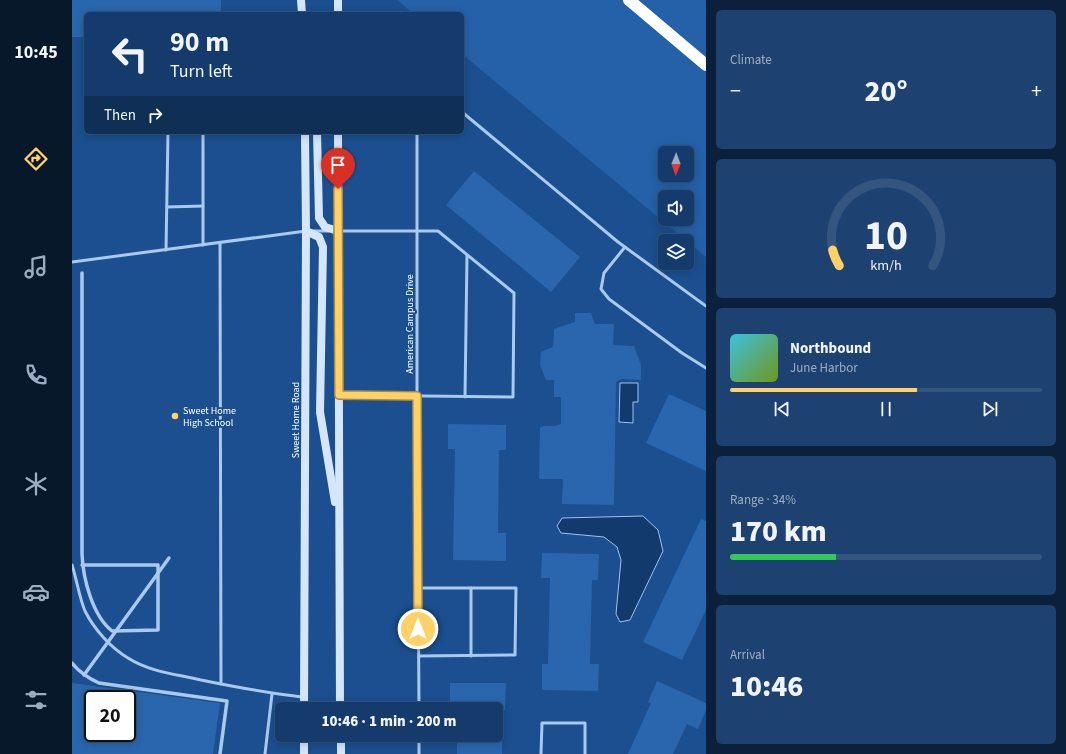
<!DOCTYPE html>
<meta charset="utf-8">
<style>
body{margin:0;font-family:"Source Sans 3",sans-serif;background:#1d4271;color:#f1f3f6;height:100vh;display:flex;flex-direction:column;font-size:15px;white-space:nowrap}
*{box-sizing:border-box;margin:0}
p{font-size:13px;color:#9dadc1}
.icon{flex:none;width:22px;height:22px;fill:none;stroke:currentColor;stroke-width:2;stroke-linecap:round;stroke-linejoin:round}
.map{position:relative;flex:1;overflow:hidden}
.details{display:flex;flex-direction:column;gap:10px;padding:10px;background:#0b203b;width:360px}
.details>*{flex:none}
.guide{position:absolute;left:12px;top:12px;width:380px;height:122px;border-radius:6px;box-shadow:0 2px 10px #0003,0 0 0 1px #33557e;background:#143b6b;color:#f1f3f6;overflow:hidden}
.needle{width:26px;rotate:181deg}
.tools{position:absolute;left:586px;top:146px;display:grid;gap:8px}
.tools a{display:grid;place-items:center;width:36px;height:36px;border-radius:6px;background:#143b6b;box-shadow:0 2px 10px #0003,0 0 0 1px #33557e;font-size:20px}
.speed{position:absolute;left:12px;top:690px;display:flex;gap:8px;font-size:20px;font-weight:700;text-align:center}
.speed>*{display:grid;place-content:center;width:52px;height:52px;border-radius:50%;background:#143b6b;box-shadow:0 2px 10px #0003,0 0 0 1px #33557e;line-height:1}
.speed .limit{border:2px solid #111;border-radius:6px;background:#fff;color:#111}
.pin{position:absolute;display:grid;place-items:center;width:34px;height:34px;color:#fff;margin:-41px -17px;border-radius:50% 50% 50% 0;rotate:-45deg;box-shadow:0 0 4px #0007}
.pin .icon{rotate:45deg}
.me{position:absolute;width:44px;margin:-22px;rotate:0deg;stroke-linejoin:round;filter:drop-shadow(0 0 3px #0008)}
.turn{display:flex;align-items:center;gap:14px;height:84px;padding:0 20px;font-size:18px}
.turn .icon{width:52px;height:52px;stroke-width:2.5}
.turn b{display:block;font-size:28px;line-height:34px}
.then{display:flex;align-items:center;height:38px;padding:0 20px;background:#0003;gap:8px;font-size:15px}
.big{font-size:30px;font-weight:800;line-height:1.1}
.details .tile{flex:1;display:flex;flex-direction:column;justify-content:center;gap:6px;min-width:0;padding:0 14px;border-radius:6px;background:#1d4271}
.details .dial{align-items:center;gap:0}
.dial svg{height:104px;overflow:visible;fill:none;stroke:#33557e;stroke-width:7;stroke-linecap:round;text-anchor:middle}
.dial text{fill:#f1f3f6;stroke:none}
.song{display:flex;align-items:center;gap:12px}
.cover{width:48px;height:48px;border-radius:6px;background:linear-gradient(135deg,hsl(190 70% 55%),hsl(80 70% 35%))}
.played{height:4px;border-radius:2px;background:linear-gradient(90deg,#ffd166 60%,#33557e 60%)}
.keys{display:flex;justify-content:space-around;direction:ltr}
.heat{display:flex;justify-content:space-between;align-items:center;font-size:22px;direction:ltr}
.charge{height:6px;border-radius:3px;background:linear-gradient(90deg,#34c759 34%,#33557e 0)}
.trip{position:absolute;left:203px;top:702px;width:228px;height:40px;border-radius:6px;background:#143b6b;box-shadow:0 2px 10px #0003,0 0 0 1px #33557e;font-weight:800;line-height:40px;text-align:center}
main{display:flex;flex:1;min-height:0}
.tab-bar{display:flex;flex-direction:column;width:72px;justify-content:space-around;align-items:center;background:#08182b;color:#9dadc1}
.tab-bar .icon{width:28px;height:28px}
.tab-bar .active{color:#ffd166}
.tab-bar b{font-size:18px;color:#f1f3f6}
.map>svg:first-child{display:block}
</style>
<main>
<nav class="tab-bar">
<b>10:45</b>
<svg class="icon active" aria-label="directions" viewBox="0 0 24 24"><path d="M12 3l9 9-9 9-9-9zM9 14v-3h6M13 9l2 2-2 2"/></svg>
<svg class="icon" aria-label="music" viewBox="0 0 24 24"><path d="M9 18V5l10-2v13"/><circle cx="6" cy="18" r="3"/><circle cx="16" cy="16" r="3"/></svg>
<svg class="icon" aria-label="phone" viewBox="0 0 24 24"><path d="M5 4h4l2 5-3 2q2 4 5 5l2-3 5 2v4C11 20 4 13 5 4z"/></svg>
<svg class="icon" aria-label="climate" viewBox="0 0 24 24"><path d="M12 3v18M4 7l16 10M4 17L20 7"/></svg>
<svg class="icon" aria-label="car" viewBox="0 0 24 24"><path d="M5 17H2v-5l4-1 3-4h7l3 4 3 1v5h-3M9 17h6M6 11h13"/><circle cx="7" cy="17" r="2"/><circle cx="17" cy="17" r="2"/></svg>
<svg class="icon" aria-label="filters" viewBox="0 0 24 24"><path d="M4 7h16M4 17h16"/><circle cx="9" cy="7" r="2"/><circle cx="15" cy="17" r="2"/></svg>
</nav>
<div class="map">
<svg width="634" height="754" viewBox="0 0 634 754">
<rect width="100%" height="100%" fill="#1b4f8f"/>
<path fill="#2461a8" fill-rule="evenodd" d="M325,0H634V257L390,54V14H342ZM593,153H615V175H593ZM593,197H615V219H593Z"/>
<g fill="#123a6d" stroke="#9cc4f0">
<polygon points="548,383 566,383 566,402 561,402 561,423 547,422"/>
<polygon points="571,516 586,530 591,551 558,620 548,622 544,614 549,560 545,547 532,537 489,533 485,526 490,518"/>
</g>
<g fill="#2a66ad" fill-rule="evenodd">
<polygon points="0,0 149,0 149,14 14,14 14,37 0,37"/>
<polygon points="402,171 508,257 479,292 374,205"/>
<polygon points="503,313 519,313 523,324 542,324 541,345 562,346 569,365 569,380 549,379 544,382 542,505 490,504 491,479 467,479 468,428 471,426 482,426 489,424 489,397 482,397 482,380 474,380 468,365 469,352 481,347 482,329 503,322"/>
<polygon points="597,394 634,411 634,471 574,443"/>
<polygon points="376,424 434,425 434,450 427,450 426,533 434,533 434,561 381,560 383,449 376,449"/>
<polygon points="629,519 634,521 634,610 610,660 571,642"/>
<polygon points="470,553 527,554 526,580 520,580 518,664 527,664 526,691 470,690 470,664 476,664 478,578 469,578"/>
<polygon points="585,681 634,703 634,710 626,729 615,724 601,754 556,754 579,703 576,702"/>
<path d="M0,683L148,703L141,754H0ZM21,699H55V733H21Z"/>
<polygon points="378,683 434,683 433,710 430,710 430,754 385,754 385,735 424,735 424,709 378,708"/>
</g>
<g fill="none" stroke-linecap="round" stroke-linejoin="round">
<g stroke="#a9c9ee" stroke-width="3">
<polyline points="390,112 546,242 634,306"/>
<polyline points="131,132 131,245"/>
<polyline points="345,132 345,396 347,709"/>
<polyline points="95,207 131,206"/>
<polyline points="240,231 256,231"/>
<polyline points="148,243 149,684"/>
<polyline points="553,247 532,273 529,289 537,299 610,353 634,368"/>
<polyline points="94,250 96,132"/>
<polyline points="0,262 234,231"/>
<polyline points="267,395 441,397 442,293 366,231 268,231"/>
<polyline points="393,397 395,255"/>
<path d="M0,565C4,577 8,600 13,611C22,629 39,648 56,658C78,672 104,674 129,680C163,687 196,693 230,697"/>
<polyline points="346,588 444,588 443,655 347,656"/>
<polyline points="399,588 399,656"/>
<polyline points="347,735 347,754"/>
<polyline points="193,754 200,694"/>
<polyline points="469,754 470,723 513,723 513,754"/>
</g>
<g stroke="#a9c9ee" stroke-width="3.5">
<path d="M10,273V554C11,578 20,615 40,631L86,630V565H10"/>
<path d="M0,663C8,673 16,678 27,683L155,701L148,754"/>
<polyline points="12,675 97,558"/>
</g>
<g stroke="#d6e6fa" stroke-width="8">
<polyline points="229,0 230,14"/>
<polyline points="266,0 266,14"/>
<polyline points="245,132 247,218 253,227 266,231"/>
<polyline points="266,132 268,709"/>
<polyline points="234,231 247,237 251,247 248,412 263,502"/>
<polyline points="232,709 234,231 233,132"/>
<polyline points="232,735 232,754"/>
<polyline points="269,735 269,754"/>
</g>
<polyline stroke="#fff" stroke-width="12" points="557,0 634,65"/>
</g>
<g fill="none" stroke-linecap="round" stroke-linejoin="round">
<g stroke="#a68842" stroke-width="10">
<polyline id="route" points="266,189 267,395 345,396 346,629"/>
</g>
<use href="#route" stroke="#ffd166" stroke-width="7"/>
</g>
<circle fill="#ffd166" stroke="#1b4f8f" stroke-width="1.5" cx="103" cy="416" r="4"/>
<g text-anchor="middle" stroke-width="4" stroke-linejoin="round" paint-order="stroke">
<g font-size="10" fill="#fff" stroke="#1b4f8f">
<text transform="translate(337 324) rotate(-90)" y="4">American Campus Drive</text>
<text transform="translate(223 420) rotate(-90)" y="4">Sweet Home Road</text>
</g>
<g font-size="10" fill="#fff" stroke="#1b4f8f" text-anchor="start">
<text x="111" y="414">Sweet Home<tspan x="111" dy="12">High School</tspan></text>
</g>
</g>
</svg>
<div class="tools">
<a><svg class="needle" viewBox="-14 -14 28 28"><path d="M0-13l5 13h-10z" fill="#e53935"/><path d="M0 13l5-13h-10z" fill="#9dadc1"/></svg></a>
<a><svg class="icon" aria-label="sound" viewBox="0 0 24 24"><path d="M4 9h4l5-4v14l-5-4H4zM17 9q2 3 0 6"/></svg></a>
<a><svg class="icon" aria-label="layers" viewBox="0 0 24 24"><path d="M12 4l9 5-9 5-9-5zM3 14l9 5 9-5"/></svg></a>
</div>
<div class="speed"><div class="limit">20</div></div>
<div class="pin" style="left:266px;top:189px;background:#d93025"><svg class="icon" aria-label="arrive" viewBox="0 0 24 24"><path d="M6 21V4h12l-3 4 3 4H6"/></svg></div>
<svg class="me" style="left:346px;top:629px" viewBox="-20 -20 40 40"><circle r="17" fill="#ffd166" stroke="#fff" stroke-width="3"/><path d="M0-11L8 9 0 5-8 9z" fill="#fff"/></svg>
<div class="trip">10:46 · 1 min · 200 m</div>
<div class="guide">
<div class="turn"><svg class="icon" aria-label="left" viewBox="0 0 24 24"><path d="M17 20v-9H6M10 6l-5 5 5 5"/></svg><div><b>90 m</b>Turn left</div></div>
<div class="then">Then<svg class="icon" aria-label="right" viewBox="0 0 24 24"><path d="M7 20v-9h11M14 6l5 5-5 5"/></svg></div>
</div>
</div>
<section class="details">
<div class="tile"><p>Climate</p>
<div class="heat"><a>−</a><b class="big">20°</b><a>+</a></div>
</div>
<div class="tile dial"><svg viewBox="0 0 100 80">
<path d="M14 69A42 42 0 1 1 86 69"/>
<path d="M14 69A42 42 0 0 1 9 57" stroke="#ffd166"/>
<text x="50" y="56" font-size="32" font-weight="700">10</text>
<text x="50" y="72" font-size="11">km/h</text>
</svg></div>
<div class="tile">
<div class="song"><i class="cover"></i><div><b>Northbound</b><p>June Harbor</p></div></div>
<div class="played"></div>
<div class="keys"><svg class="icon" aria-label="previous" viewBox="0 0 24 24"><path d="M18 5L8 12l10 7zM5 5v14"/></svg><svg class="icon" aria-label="pause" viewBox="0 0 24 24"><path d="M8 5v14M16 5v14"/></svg><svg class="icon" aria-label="next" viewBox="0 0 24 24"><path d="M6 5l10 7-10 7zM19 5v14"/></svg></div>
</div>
<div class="tile"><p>Range · 34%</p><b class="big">170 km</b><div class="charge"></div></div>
<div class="tile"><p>Arrival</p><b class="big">10:46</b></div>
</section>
</main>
